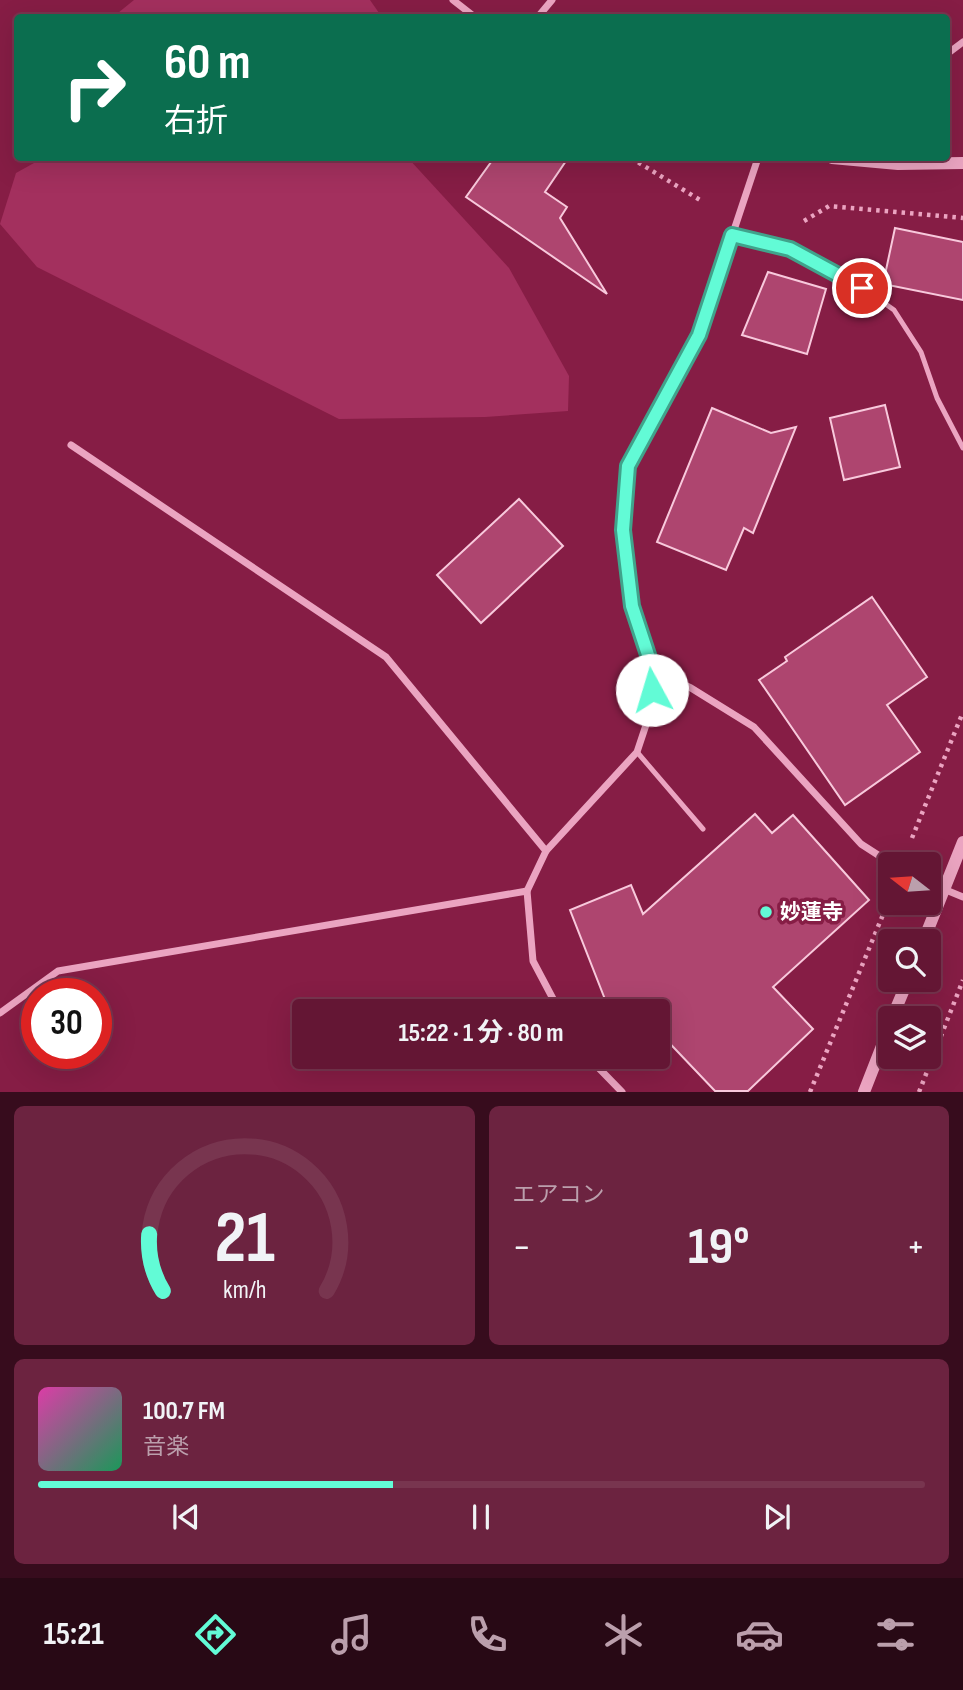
<!DOCTYPE html>
<html lang="ja">
<meta charset="utf-8">
<style>
body{margin:0;font-family:"Sofia Sans Condensed","Noto Sans JP",sans-serif;background:#6c2340;color:#f1f3f6;height:100vh;display:flex;flex-direction:column;font-size:26px;white-space:nowrap}
*{box-sizing:border-box;margin:0}
p{font-size:23px;color:#bb9fac}
.icon{flex:none;width:38px;height:38px;fill:none;stroke:currentColor;stroke-width:2;stroke-linecap:round;stroke-linejoin:round}
.map{position:relative;height:1092px;overflow:hidden}
.drawer{display:flex;flex-direction:column;gap:14px;padding:14px;background:#370c1d;flex:1}
.drawer>*{flex:none}
.guide{position:absolute;left:14px;top:14px;width:936px;height:147px;border-radius:7px;box-shadow:0 7px 28px #0002,0 0 0 2px #78354f;background:#0b6e4f;color:#fff;overflow:hidden}
.needle{width:46px;rotate:287deg}
.fabs{position:absolute;left:878px;top:852px;display:grid;gap:14px}
.fabs a{display:grid;place-items:center;width:63px;height:63px;border-radius:7px;background:#641634;box-shadow:0 7px 28px #0002,0 0 0 2px #78354f;font-size:35px}
.speed{position:absolute;left:21px;top:978px;display:flex;gap:14px;font-size:35px;font-weight:700;text-align:center}
.speed>*{display:grid;place-content:center;width:91px;height:91px;border-radius:50%;background:#641634;box-shadow:0 7px 28px #0002,0 0 0 2px #78354f;line-height:1}
.speed .limit{border:10px solid #d22;background:#fff;color:#111}
.pin{position:absolute;display:grid;place-items:center;width:60px;height:60px;color:#fff;margin:-30px;border:4px solid #fff;border-radius:50%;box-shadow:0 2px 7px #0007}
.me{position:absolute;width:77px;margin:-38px;rotate:354deg;stroke-linejoin:round;filter:drop-shadow(0 0 5px #0008)}
.turn{display:flex;align-items:center;gap:24px;height:147px;padding:0 35px;font-size:32px}
.turn .icon{width:91px;height:91px;stroke-width:2.5}
.turn b{display:block;font-size:49px;line-height:60px}
.big{font-size:52px;font-weight:700;line-height:1.1}
.drawer .widget{flex:1;display:flex;flex-direction:column;justify-content:center;gap:10px;min-width:0;padding:0 24px;border-radius:10px;background:#6c2340}
.drawer .dial{align-items:center;gap:0}
.dial svg{height:182px;overflow:visible;fill:none;stroke:#78354f;stroke-width:7;stroke-linecap:round;text-anchor:middle}
.dial text{fill:#f1f3f6;stroke:none}
.song{display:flex;align-items:center;gap:21px}
.cover{width:84px;height:84px;border-radius:10px;background:linear-gradient(135deg,hsl(320 70% 55%),hsl(150 70% 35%))}
.played{height:7px;border-radius:4px;background:linear-gradient(90deg,#62fbd6 40%,#78354f 40%)}
.keys{display:flex;justify-content:space-around;direction:ltr}
.heat{display:flex;justify-content:space-between;align-items:center;font-size:38px;direction:ltr}
.drawer .tiles{flex:1;display:grid;gap:14px;grid-template-columns:1fr 1fr}
.widget:last-child{grid-column:span 2}
.trip{position:absolute;left:292px;top:999px;width:378px;height:70px;border-radius:7px;background:#641634;box-shadow:0 7px 28px #0002,0 0 0 2px #78354f;font-weight:700;line-height:70px;text-align:center}
.tabs{display:flex;height:112px;justify-content:space-around;align-items:center;background:#280915;color:#bb9fac}
.tabs .icon{width:49px;height:49px}
.tabs .current{color:#62fbd6}
.tabs b{font-size:32px;color:#f1f3f6}
.map>svg:first-child{display:block}
</style>
<div class="map">
<svg width="963" height="1092" viewBox="0 0 963 1092">
<rect width="100%" height="100%" fill="#861d45"/>
<g fill="#a3305e">
<polygon points="134,0 370,0 379,13 378,18 113,17"/>
<polygon points="43,158 408,158 509,268 569,376 568,411 485,417 339,419 37,267 0,224 16,173"/>
</g>
<g fill="#ae456f" stroke="#f8c9dc" stroke-width="2">
<polygon points="494,158 568,158 545,192 567,207 560,218 607,294 466,197"/>
<polygon points="895,228 963,242 963,300 883,284"/>
<polygon points="768,272 826,289 807,354 742,335"/>
<polygon points="885,405 900,467 844,480 830,418"/>
<polygon points="712,408 771,433 796,427 753,533 744,528 726,570 657,542"/>
<polygon points="519,499 563,546 481,623 437,575"/>
<polygon points="872,597 927,677 887,705 920,752 845,805 759,680 787,661 785,657"/>
<polygon points="755,814 772,833 793,815 869,900 773,987 813,1029 748,1091 715,1091 658,1031 658,1012 610,1012 570,910 631,885 643,914"/>
</g>
<g fill="none" stroke-linecap="round" stroke-linejoin="round">
<g stroke="#eba4c1" stroke-width="4.5" stroke-dasharray="3.5 5" stroke-linecap="butt">
<polyline points="631,158 700,200"/>
<polyline points="804,221 829,206 963,218"/>
<polyline points="912,838 963,712"/>
<polyline points="810,1092 889,900"/>
<polyline points="919,1092 963,980"/>
</g>
<g stroke="#eba4c1" stroke-width="5">
<polyline points="732,235 790,249 846,276 894,310 921,352 937,398 963,448"/>
<polyline points="637,752 703,829"/>
</g>
<g stroke="#eba4c1" stroke-width="7">
<polyline points="453,0 476,18"/>
<polyline points="537,18 552,0"/>
<polyline points="947,54 963,42"/>
<polyline points="71,445 386,657 546,851"/>
<polyline points="653,670 691,688 754,727 861,844 892,864"/>
<polyline points="929,883 963,897"/>
<polyline points="560,1012 533,961 527,891 546,851 637,752 651,710 653,670 632,606 623,530 628,466 699,335 758,158"/>
<polyline points="0,1013 58,971 527,891"/>
<polyline points="588,1057 622,1092"/>
</g>
<g stroke="#eba4c1" stroke-width="12">
<polyline points="832,158 898,164 963,163"/>
<polyline points="923,942 963,842"/>
<polyline points="892,1018 908,980"/>
<polyline points="864,1092 891,1023"/>
</g>
</g>
<g fill="none" stroke-linecap="round" stroke-linejoin="round">
<g stroke="#40a38b" stroke-width="18">
<polyline id="route" points="652,690 653,670 632,606 623,530 628,466 699,335 732,235 790,249 862,288"/>
</g>
<use href="#route" stroke="#62fbd6" stroke-width="12"/>
</g>
<circle fill="#62fbd6" stroke="#861d45" stroke-width="2.5" cx="766" cy="912" r="7"/>
<g text-anchor="middle" stroke-width="7" stroke-linejoin="round" paint-order="stroke">
<g font-size="21" font-weight="bold" fill="#fff" stroke="#861d45" text-anchor="start">
<text x="780" y="919">妙蓮寺</text>
</g>
</g>
</svg>
<div class="fabs">
<a><svg class="needle" viewBox="-14 -14 28 28"><path d="M0-13l5 13h-10z" fill="#e53935"/><path d="M0 13l5-13h-10z" fill="#bb9fac"/></svg></a>
<a><svg class="icon" aria-label="search" viewBox="0 0 24 24"><circle cx="10" cy="10" r="6"/><path d="M15 15l6 6"/></svg></a>
<a><svg class="icon" aria-label="layers" viewBox="0 0 24 24"><path d="M12 4l9 5-9 5-9-5zM3 14l9 5 9-5"/></svg></a>
</div>
<div class="speed"><div class="limit">30</div></div>
<div class="pin" style="left:862px;top:288px;background:#d93025"><svg class="icon" aria-label="arrive" viewBox="0 0 24 24"><path d="M6 21V4h12l-3 4 3 4H6"/></svg></div>
<svg class="me" style="left:652px;top:690px" viewBox="-20 -20 40 40"><circle r="19" fill="#fff"/><path d="M0-13L10 11 0 6-10 11z" fill="#62fbd6"/></svg>
<div class="trip">15:22 · 1 分 · 80 m</div>
<div class="guide">
<div class="turn"><svg class="icon" aria-label="right" viewBox="0 0 24 24"><path d="M7 20v-9h11M14 6l5 5-5 5"/></svg><div><b>60 m</b>右折</div></div>
</div>
</div>
<section class="drawer">
<div class="tiles">
<div class="widget dial"><svg viewBox="0 0 100 80">
<path d="M14 69A42 42 0 1 1 86 69"/>
<path d="M14 69A42 42 0 0 1 8 44" stroke="#62fbd6"/>
<text x="50" y="56" font-size="32" font-weight="700">21</text>
<text x="50" y="72" font-size="11">km/h</text>
</svg></div>
<div class="widget"><p>エアコン</p>
<div class="heat"><a>−</a><b class="big">19°</b><a>+</a></div>
</div>
<div class="widget">
<div class="song"><i class="cover"></i><div><b>100.7 FM</b><p>音楽</p></div></div>
<div class="played"></div>
<div class="keys"><svg class="icon" aria-label="previous" viewBox="0 0 24 24"><path d="M18 5L8 12l10 7zM5 5v14"/></svg><svg class="icon" aria-label="pause" viewBox="0 0 24 24"><path d="M8 5v14M16 5v14"/></svg><svg class="icon" aria-label="next" viewBox="0 0 24 24"><path d="M6 5l10 7-10 7zM19 5v14"/></svg></div>
</div>
</div>
</section>
<nav class="tabs">
<b>15:21</b>
<svg class="icon current" aria-label="directions" viewBox="0 0 24 24"><path d="M12 3l9 9-9 9-9-9zM9 14v-3h6M13 9l2 2-2 2"/></svg>
<svg class="icon" aria-label="music" viewBox="0 0 24 24"><path d="M9 18V5l10-2v13"/><circle cx="6" cy="18" r="3"/><circle cx="16" cy="16" r="3"/></svg>
<svg class="icon" aria-label="phone" viewBox="0 0 24 24"><path d="M5 4h4l2 5-3 2q2 4 5 5l2-3 5 2v4C11 20 4 13 5 4z"/></svg>
<svg class="icon" aria-label="climate" viewBox="0 0 24 24"><path d="M12 3v18M4 7l16 10M4 17L20 7"/></svg>
<svg class="icon" aria-label="car" viewBox="0 0 24 24"><path d="M5 17H2v-5l4-1 3-4h7l3 4 3 1v5h-3M9 17h6M6 11h13"/><circle cx="7" cy="17" r="2"/><circle cx="17" cy="17" r="2"/></svg>
<svg class="icon" aria-label="filters" viewBox="0 0 24 24"><path d="M4 7h16M4 17h16"/><circle cx="9" cy="7" r="2"/><circle cx="15" cy="17" r="2"/></svg>
</nav>
